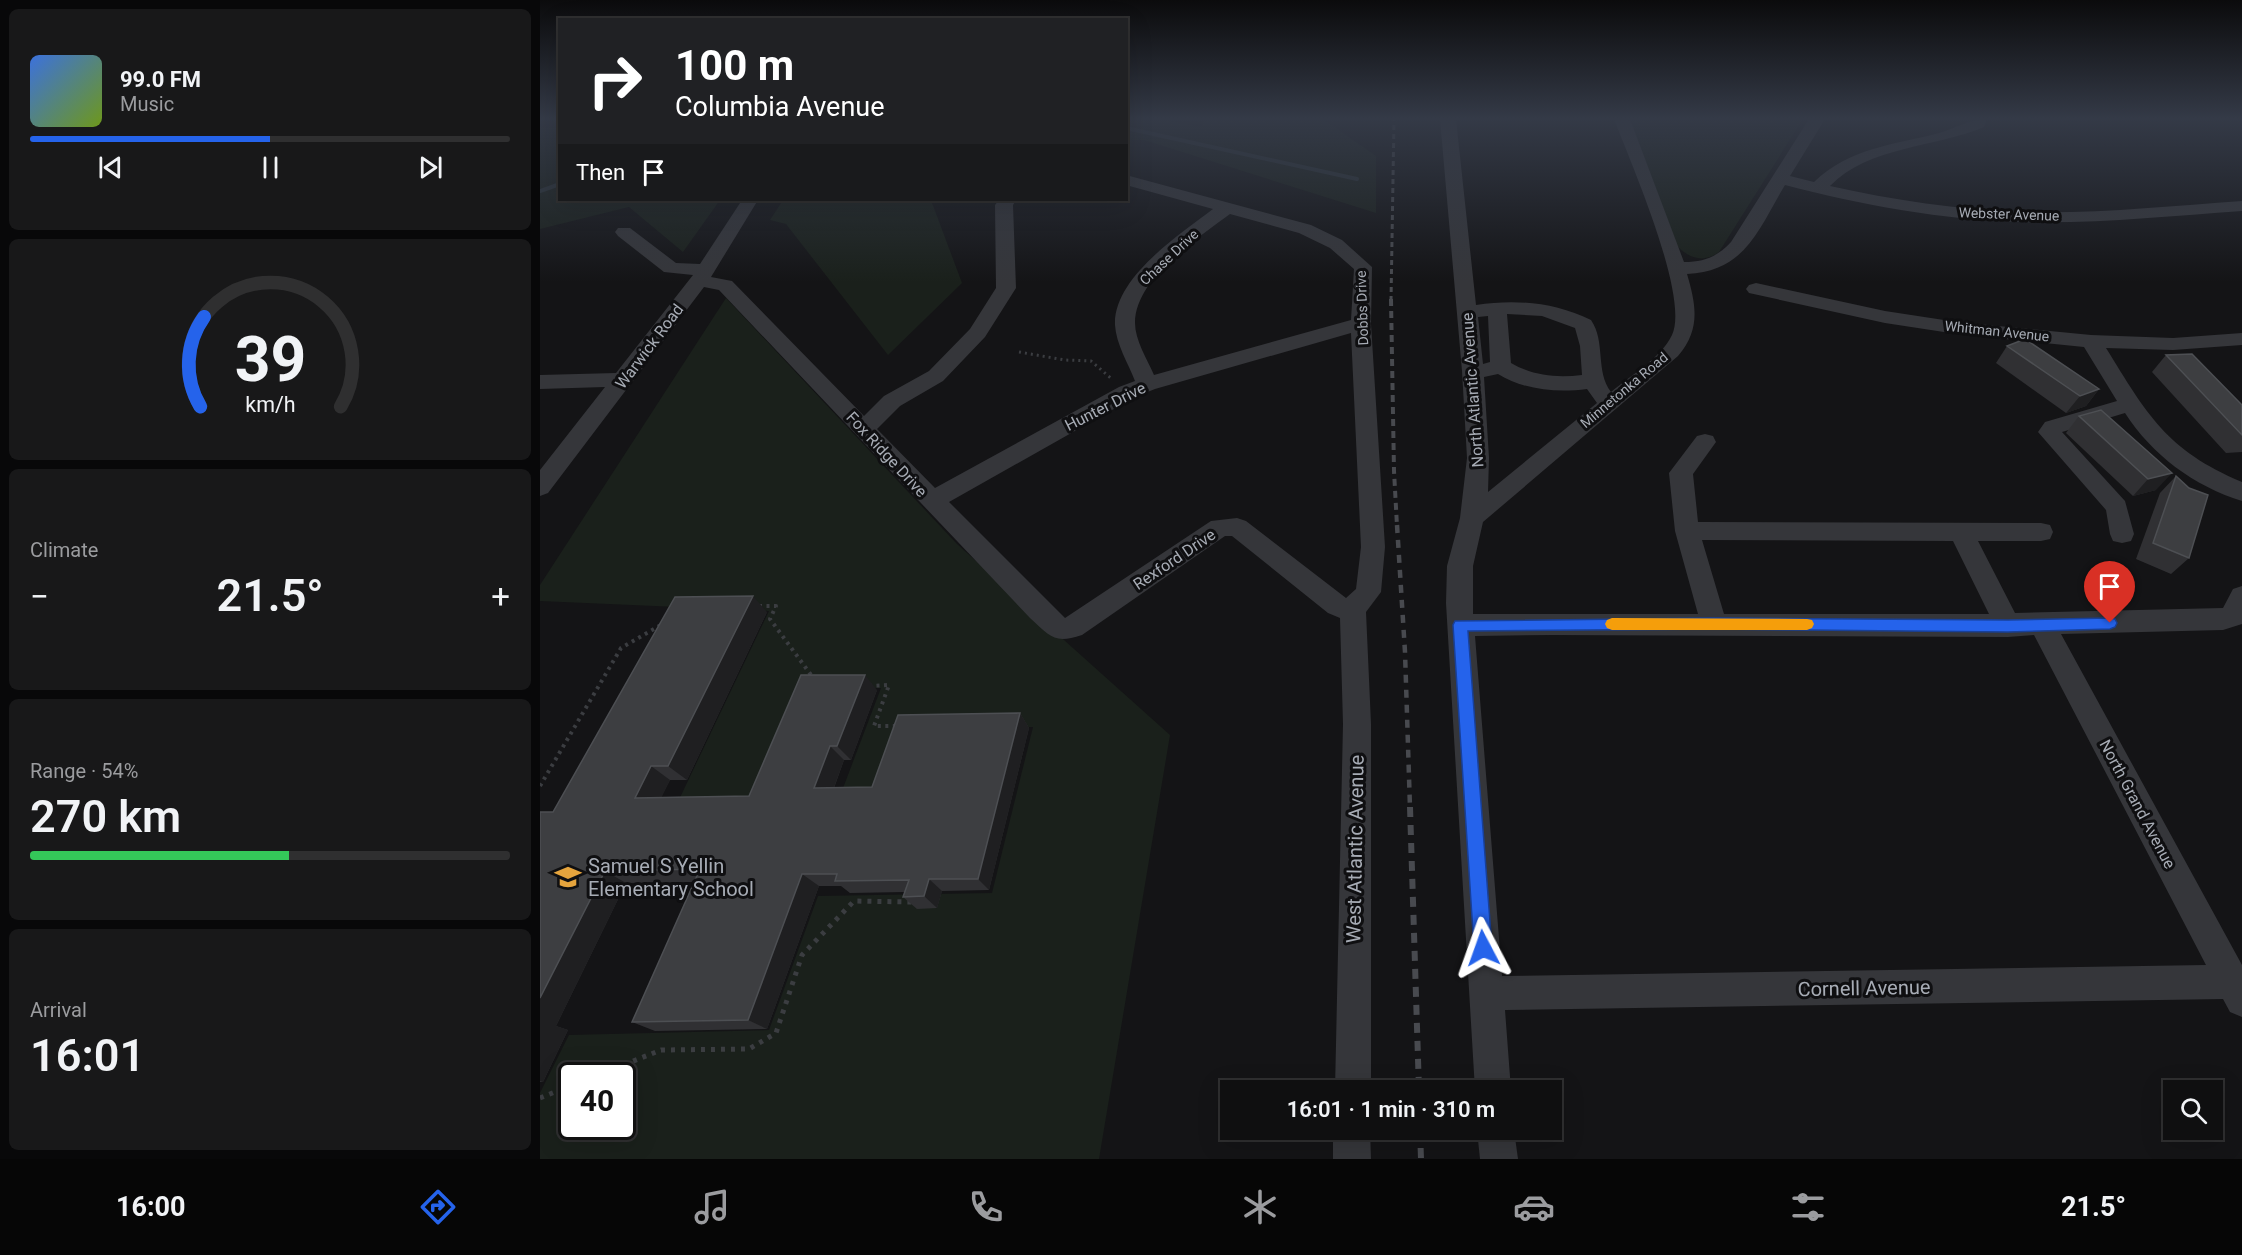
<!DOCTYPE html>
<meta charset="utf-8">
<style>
body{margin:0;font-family:Roboto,sans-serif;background:#181819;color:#f1f3f6;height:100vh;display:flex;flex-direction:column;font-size:22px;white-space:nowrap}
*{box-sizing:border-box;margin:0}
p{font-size:20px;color:#9b9c9f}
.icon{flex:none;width:33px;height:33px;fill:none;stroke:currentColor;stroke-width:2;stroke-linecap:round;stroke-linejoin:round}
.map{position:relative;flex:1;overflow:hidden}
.sheet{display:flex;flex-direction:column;gap:9px;padding:9px;background:#080809;width:540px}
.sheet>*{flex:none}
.guide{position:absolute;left:18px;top:18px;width:570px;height:183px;border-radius:0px;box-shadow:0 6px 24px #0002,0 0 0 2px #2f2f30;background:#202124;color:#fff;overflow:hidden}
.tools{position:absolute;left:1623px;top:1080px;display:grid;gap:12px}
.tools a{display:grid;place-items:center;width:60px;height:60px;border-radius:0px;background:#0f0f10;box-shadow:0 6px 24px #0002,0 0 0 2px #2f2f30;font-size:30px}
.speed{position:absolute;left:18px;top:1062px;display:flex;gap:12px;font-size:30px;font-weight:700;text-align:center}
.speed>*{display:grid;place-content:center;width:78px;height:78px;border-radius:50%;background:#0f0f10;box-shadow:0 6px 24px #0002,0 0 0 2px #2f2f30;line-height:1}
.speed .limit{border:3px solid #111;border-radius:9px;background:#fff;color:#111}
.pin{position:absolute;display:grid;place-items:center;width:51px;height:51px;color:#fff;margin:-62px -26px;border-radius:50% 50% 50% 0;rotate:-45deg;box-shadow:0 0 6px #0007}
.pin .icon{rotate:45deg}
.me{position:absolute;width:66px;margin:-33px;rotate:356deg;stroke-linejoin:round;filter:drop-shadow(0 0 4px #0008)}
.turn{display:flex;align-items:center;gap:21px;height:126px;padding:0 18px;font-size:27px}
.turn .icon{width:78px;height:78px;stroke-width:2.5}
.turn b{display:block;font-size:42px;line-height:51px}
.then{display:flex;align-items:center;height:57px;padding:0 18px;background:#0003;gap:12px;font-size:22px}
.big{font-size:45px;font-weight:600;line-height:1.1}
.sheet .tile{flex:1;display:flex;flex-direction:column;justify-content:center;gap:9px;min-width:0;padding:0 21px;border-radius:9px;background:#181819}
.sheet .dial{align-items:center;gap:0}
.dial svg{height:156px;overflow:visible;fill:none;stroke:#2f2f30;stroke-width:7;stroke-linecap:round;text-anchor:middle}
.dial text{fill:#f1f3f6;stroke:none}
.song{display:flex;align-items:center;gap:18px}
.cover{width:72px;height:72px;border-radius:9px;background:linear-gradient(135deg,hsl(220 70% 55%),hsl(80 70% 35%))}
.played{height:6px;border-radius:3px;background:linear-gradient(90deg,#2563eb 50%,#2f2f30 50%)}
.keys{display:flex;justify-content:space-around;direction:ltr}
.heat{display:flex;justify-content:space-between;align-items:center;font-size:33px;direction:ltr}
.charge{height:9px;border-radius:4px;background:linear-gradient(90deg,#34c759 54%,#2f2f30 0)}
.trip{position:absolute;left:680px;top:1080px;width:342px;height:60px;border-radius:0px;background:#0f0f10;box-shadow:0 6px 24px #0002,0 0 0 2px #2f2f30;font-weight:600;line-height:60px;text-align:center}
.menu{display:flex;height:96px;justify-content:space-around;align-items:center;background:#060606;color:#9b9c9f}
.menu .icon{width:42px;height:42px}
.menu .selected{color:#2563eb}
.menu b{font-size:27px;color:#f1f3f6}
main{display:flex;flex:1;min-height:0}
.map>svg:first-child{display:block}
</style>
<main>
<section class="sheet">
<div class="tile">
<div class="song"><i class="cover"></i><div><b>99.0 FM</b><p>Music</p></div></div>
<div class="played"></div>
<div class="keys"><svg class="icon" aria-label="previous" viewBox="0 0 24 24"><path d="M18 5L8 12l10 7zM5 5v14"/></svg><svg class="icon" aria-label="pause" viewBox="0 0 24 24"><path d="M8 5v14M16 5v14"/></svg><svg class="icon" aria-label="next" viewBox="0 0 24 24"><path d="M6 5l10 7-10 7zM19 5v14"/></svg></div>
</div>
<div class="tile dial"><svg viewBox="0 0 100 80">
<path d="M14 69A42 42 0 1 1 86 69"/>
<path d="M14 69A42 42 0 0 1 16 23" stroke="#2563eb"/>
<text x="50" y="56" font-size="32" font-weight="700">39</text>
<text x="50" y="72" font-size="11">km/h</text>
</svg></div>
<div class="tile"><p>Climate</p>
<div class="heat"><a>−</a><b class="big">21.5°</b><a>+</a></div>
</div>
<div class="tile"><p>Range · 54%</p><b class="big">270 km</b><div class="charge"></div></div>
<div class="tile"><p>Arrival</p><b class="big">16:01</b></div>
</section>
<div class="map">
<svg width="1702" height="1159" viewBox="0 0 1702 1159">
<rect width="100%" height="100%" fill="#141416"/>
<g fill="#1a201b" fill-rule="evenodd">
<polygon points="587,119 617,119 662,127 664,119 783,119 836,156 836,213 604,140 587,140"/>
<path d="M1090,119H1263L1179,252C1164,263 1150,259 1137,246Z"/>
<polygon points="0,127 19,128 20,200 180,200 143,252 89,207 0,229"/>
<polygon points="243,200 391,200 422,283 348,355 246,224 230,220"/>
<path d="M186,298L417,544L630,735L559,1159H0V1093L29,1035L229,1030L278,896L452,893L493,727L368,729L344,796H300L341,688H275L224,807L135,808L229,611L0,601V585ZM32,1076H82V1126H32Z"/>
</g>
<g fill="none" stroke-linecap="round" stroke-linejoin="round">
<g stroke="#2b3338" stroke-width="4">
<polyline points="586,128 817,179"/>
<polyline points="0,191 20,184"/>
</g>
<polyline stroke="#3b3d41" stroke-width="3" stroke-dasharray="2 4" stroke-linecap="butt" points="479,352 525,360 551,361 573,380"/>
<g stroke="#3b3d41" stroke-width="4" stroke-dasharray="3 4.5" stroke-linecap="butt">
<polyline points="219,606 236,606 230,619 274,679"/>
<polyline points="329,686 349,685 334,726 359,726"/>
<polyline points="0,786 81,648 121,625"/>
</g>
<g stroke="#3b3d41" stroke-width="5" stroke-dasharray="4 6" stroke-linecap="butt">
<polyline points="56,1076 121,1050 209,1049 236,1033 262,955 314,901 372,902"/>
<polyline points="0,1098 32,1085"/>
</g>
<g fill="#35363a" fill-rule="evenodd">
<path d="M900,119H916L936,305C975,299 1014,302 1051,320C1066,342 1055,371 1071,392C1090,376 1121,358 1132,335C1150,297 1090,161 1074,119H1090L1144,262C1164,262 1177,257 1191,242L1269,119H1285L1250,176L1274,182C1309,148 1353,145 1399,133C1416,128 1430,119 1447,119L1444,127C1394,148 1329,146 1290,186C1353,200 1418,210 1484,212C1556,214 1629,206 1702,201V211C1629,216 1556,224 1483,222C1402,220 1322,205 1245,185C1218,230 1206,271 1147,274C1156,305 1161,329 1138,356L943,522L933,566V614H1158L1135,531L1129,473L1157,436L1165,434L1173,436L1176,442L1153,474L1158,522L1501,523L1510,525L1513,532L1510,539L1501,541H1438L1475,613L1683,608L1693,589L1702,586V624L1683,630L1521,634L1702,965V1017L1690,1012L1683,999L965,1010L971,1090H935L906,603L907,566L920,518L927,458L922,371ZM967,314L1002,316L1035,328L1040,346L1042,375C1017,378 993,376 971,363ZM948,316L950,362L943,364L938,317ZM958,374C984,390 1017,393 1047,389L1057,403L948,492L949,458L944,377ZM1162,540L1413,541L1449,614H1184ZM1012,635L1468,637L1494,635L1666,965L962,976L935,636Z"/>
<path d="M586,175L771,225L802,240L832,267L831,324L845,547L841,592L826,612L831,724V1090H795L803,724L800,618L788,613L692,536H685L542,635C514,644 511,637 490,618L179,290L164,287L8,493L0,496V470L65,387L0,389V375L76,373L153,275L124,272L78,236L75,232L78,228H90L136,263L160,264L202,200H218L171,277L192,281L324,416L344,396L389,371L430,329L456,288L455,205L459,200H476L473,205L476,288L445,337L403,381L360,406L337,429L395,488L579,387L595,381C588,363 576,344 575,325C573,278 640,234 673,209L586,185ZM690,214L759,233L790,248L814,269L811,320L614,375C607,359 595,340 595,323C595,278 658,238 690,214ZM811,333L821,547L816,589L806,598L706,521L697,518L671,521L525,618L409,502L595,397L615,389Z"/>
<path d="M1216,283L1345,311L1417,322L1551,335L1633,338L1702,333V345L1633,350L1566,348C1607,414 1626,450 1702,482V501C1654,486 1612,455 1585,413L1522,432L1585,501L1594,534L1591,541L1582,543L1573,541L1570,534L1566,510L1498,432L1505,422L1577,401L1544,347L1417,334L1345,323L1209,293L1206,289L1209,285Z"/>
<polygon points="793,1130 830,1130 831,1159 793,1159"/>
<polygon points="937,1130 974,1130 978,1159 940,1159"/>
</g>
<polyline stroke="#484a4f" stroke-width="3" stroke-dasharray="5 4" stroke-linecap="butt" points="851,301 854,119"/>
<polyline stroke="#484a4f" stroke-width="4" stroke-dasharray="7 5" stroke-linecap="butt" points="851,299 854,471 857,526"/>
<polyline stroke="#484a4f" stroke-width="4.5" stroke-dasharray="8 7" stroke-linecap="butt" points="857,525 865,652 870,808"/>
<g stroke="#484a4f" stroke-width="6" stroke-dasharray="10 8" stroke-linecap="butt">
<polyline points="870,807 879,1090"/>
<polyline points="880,1130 881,1159"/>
</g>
</g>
<g fill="#303033">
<polygon points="1467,346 1559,389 1546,406 1526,413 1456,363"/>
<polygon points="1626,355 1702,405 1702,452 1686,453 1612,372"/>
<polygon points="1561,410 1616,490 1593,496 1526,433 1539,416"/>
<polygon points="1636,476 1649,558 1631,574 1596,559 1620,493"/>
<polygon points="227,612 147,780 130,780 121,797 209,796 337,690 311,760 304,760 294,788 332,787 480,713 489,728 449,890 402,891 397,908 377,909 363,897 365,892 310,893 301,886 279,886 227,1029 115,1031 92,1022 154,882 86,883 16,1026 28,1030 3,1082 0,1082 0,812 13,812"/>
</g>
<g fill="#1f1f21">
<polygon points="1559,389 1546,406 1526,413 1540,396"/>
<polygon points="1632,473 1616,490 1593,496 1608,479"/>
<polygon points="213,596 227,612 147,780 128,766"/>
<polygon points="325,675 337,690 311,760 297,746"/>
<polygon points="480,713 489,728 449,890 438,879"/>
<polygon points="290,746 304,760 289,801 274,788"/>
<polygon points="111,766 130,780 115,811 95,798"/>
<polygon points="65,871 86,883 16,1026 28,1030 3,1082 0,1081 0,998"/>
<polygon points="262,874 279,886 227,1029 208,1020"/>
<polygon points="389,879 402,891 397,908 384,896"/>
</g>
<g fill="#3d3e41" stroke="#4d4f53" stroke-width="1.5">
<polygon points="1485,339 1559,389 1540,396 1467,346"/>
<polygon points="1652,354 1702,405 1702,435 1626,355"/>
<polygon points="1561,410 1632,473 1608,479 1539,416"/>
<polygon points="1636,476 1649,488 1668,495 1649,558 1613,543"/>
<polygon points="213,596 128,766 111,766 95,798 209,796 261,675 325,675 297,746 290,746 274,788 332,787 358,715 480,713 438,879 389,879 384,896 363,897 369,880 295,881 297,874 262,874 208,1020 92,1022 160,869 65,871 0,998 0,812 13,812 135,597"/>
</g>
<linearGradient id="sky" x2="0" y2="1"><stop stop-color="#0b0b0c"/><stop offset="0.42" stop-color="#343a47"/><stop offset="1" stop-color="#343a47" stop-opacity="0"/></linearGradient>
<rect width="1702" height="282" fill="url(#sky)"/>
<polygon fill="#2563eb" stroke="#184099" stroke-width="1.5" points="1174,618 1468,620 1570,618 1575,619 1577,623 1575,627 1570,629 1468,632 1174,629 928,631 952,948 949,955 943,957 936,955 934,948 913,625 915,621"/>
<polygon fill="#f59e0b" points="1072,618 1267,619 1272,620 1274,624 1272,628 1267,630 1072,630 1067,628 1065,624 1067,620"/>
<defs>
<g id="school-bare" transform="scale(2.07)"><path d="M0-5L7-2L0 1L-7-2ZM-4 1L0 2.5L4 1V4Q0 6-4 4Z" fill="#e5a43d" stroke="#0f0f11" stroke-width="2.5" paint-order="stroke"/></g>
</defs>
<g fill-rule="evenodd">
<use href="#school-bare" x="28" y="877"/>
</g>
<g text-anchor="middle" stroke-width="6" stroke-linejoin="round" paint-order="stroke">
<g font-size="14" fill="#a7acb5" stroke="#0f0f11">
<text transform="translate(1469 214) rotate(2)" y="5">Webster Avenue</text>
<text transform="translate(629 257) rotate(-43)" y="5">Chase Drive</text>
<text transform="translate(822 308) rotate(-92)" y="5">Dobbs Drive</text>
<text transform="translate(1457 331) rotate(6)" y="5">Whitman Avenue</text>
<text transform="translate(1084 390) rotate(-40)" y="5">Minnetonka Road</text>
</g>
<g font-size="16" fill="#a7acb5" stroke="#0f0f11">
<text transform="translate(109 346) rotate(-53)" y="6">Warwick Road</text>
<text transform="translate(932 390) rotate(-94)" y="6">North Atlantic Avenue</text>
<text transform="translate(565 406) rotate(-27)" y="6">Hunter Drive</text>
<text transform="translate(347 454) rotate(47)" y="6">Fox Ridge Drive</text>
<text transform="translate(634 559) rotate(-34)" y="6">Rexford Drive</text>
<text transform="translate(1598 804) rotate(62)" y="6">North Grand Avenue</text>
</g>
<g font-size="20" fill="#a7acb5" stroke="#0f0f11">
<text transform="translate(815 849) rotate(-89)" y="7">West Atlantic Avenue</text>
<text transform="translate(1324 988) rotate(-1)" y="7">Cornell Avenue</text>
</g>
<g font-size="20" fill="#a7acb5" stroke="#0f0f11" text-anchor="start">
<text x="48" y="873">Samuel S Yellin<tspan x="48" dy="23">Elementary School</tspan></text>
</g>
</g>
</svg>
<div class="tools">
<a><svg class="icon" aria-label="search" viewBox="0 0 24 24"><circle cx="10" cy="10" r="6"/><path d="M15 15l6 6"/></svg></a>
</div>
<div class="speed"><div class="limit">40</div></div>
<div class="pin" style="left:1570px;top:623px;background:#d93025"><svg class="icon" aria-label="arrive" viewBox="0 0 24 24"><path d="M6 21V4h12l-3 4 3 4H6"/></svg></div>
<svg class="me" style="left:943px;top:948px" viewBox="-20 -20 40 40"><path d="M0-17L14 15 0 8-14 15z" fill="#2563eb" stroke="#fff" stroke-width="4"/></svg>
<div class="trip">16:01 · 1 min · 310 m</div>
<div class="guide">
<div class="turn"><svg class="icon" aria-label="right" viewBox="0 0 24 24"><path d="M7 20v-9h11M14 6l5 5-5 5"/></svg><div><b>100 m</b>Columbia Avenue</div></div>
<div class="then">Then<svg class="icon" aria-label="arrive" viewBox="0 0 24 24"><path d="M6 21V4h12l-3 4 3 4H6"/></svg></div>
</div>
</div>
</main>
<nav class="menu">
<b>16:00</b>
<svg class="icon selected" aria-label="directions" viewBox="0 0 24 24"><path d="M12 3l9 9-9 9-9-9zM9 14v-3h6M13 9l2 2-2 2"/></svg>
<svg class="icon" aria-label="music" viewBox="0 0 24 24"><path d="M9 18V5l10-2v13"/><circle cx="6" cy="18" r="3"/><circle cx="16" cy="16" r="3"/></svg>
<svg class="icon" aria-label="phone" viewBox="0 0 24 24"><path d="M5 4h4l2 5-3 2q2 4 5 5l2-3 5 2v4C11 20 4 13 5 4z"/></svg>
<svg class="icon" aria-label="climate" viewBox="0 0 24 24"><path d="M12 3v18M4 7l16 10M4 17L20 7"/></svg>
<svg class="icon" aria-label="car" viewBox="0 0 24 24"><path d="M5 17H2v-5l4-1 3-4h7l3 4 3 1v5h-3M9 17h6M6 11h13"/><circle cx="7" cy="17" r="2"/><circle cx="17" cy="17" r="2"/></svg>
<svg class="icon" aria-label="filters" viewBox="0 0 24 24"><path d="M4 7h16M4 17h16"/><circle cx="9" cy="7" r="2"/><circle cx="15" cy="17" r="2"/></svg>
<b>21.5°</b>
</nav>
